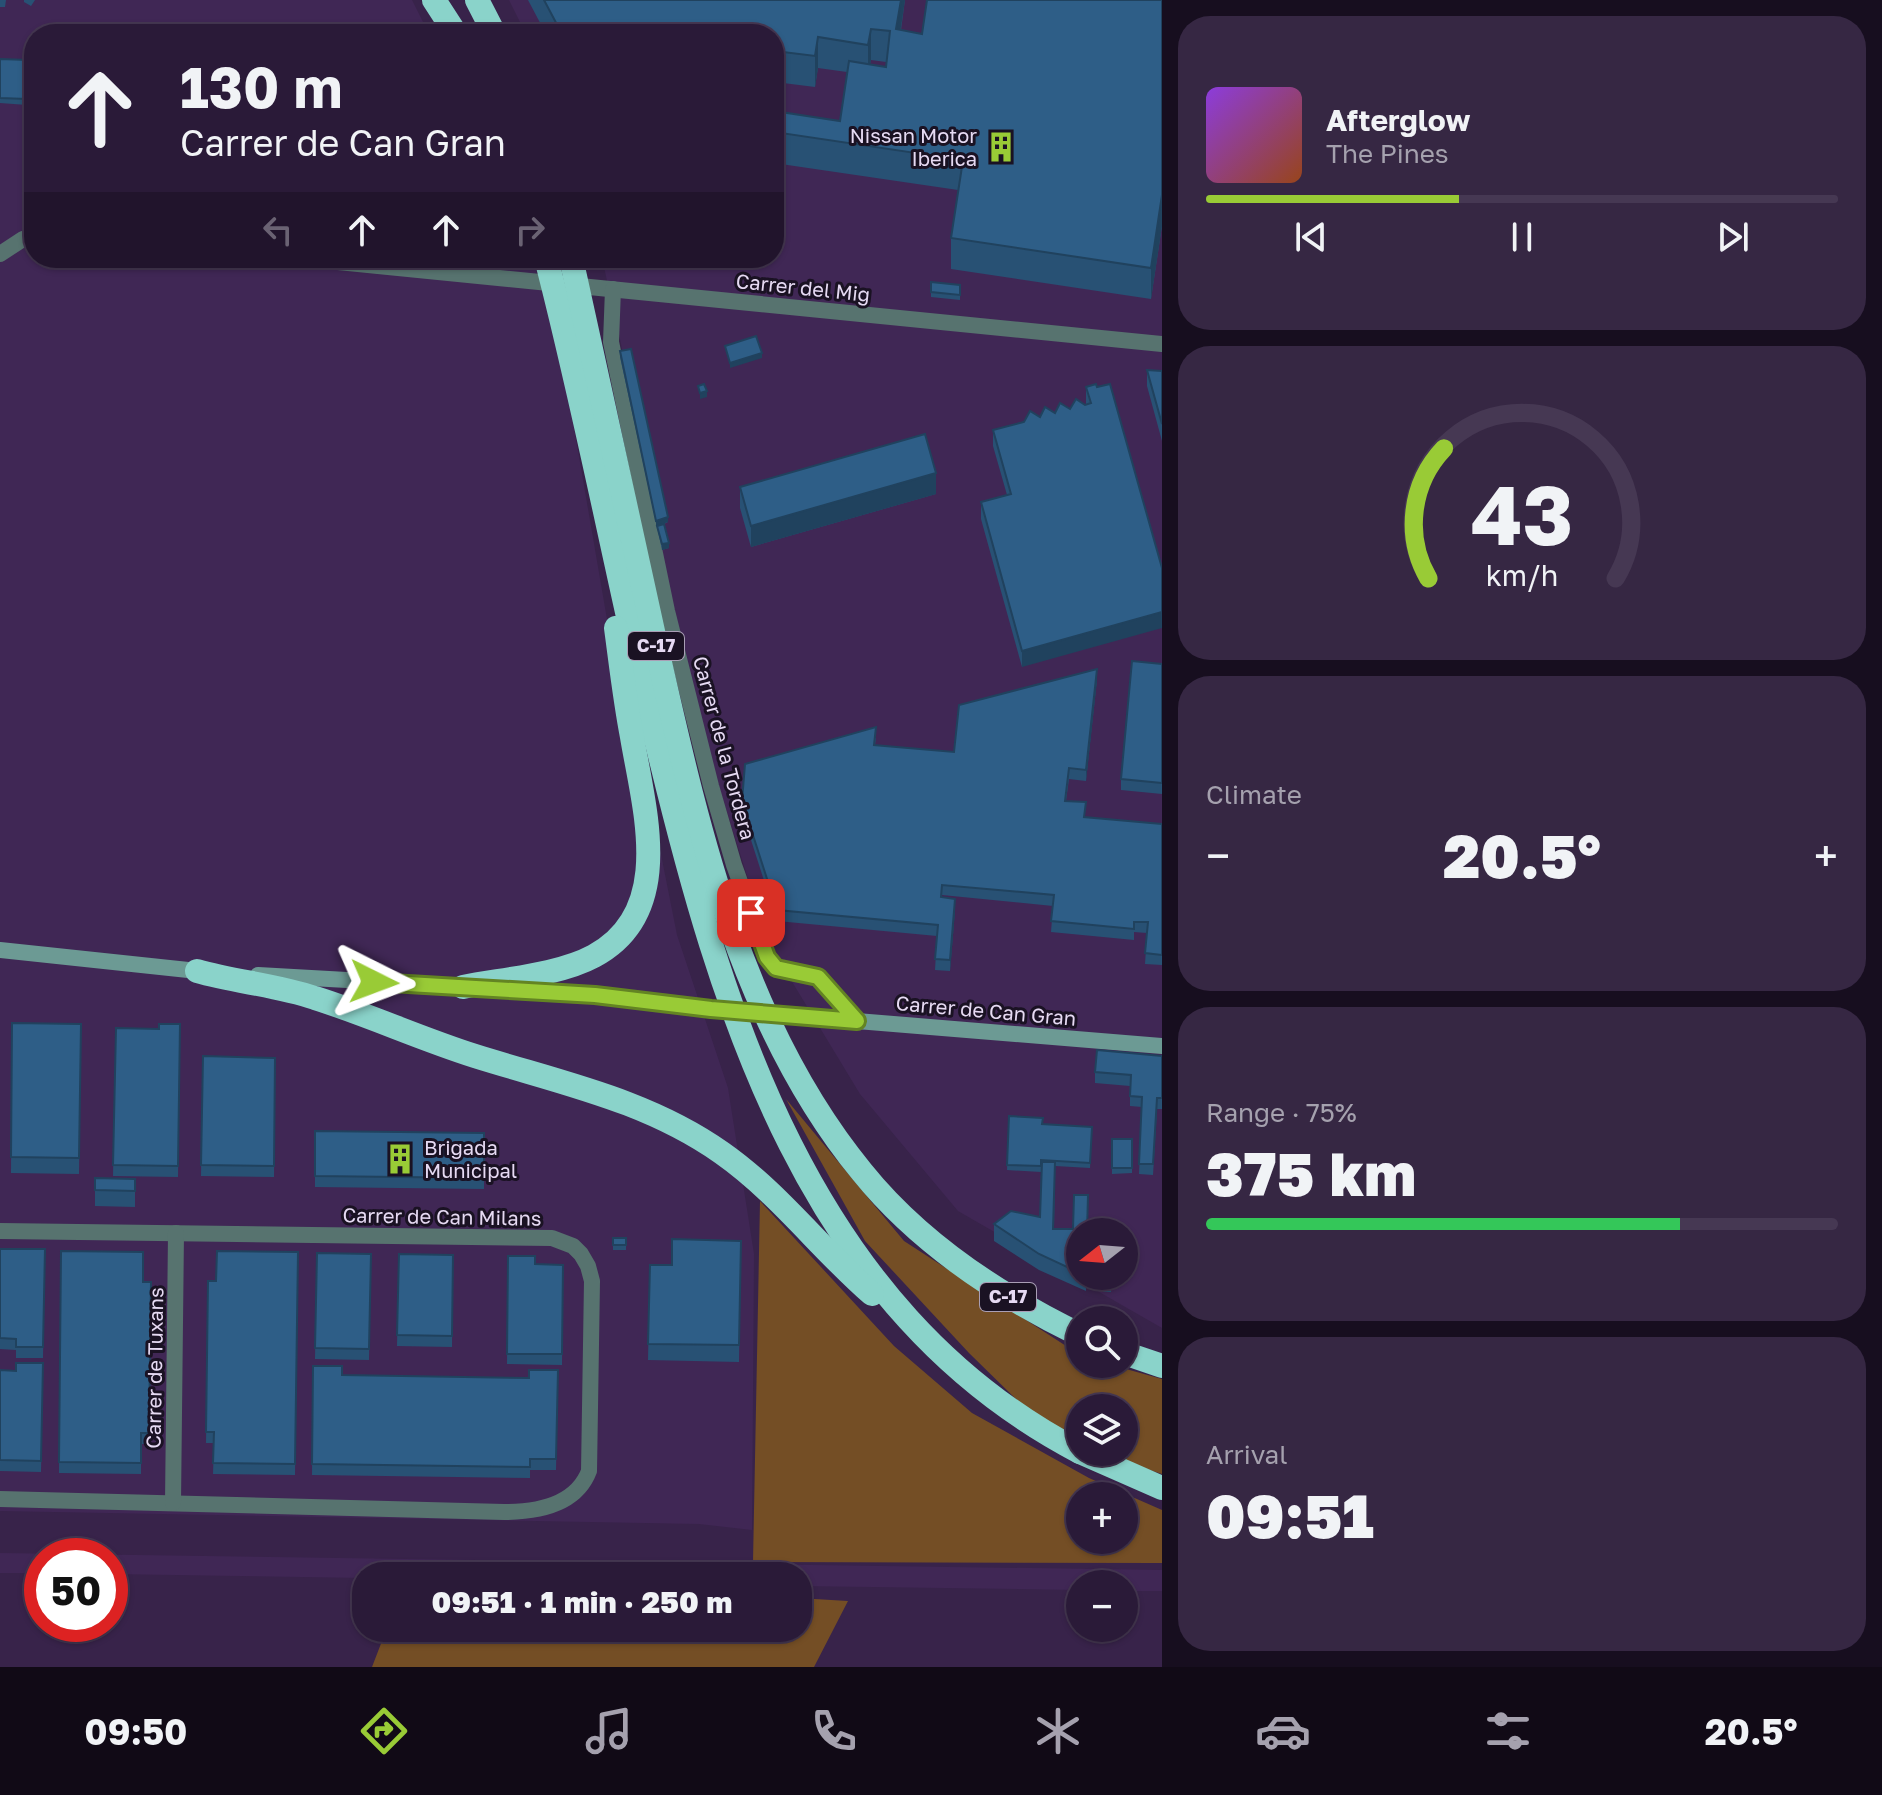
<!DOCTYPE html>
<meta charset="utf-8">
<style>
body{margin:0;font-family:"Golos Text",sans-serif;background:#362743;color:#f1f3f6;height:100vh;display:flex;flex-direction:column;font-size:30px;white-space:nowrap}
*{box-sizing:border-box;margin:0}
p{font-size:26px;color:#a5a1ae}
.icon{flex:none;width:44px;height:44px;fill:none;stroke:currentColor;stroke-width:2;stroke-linecap:round;stroke-linejoin:round}
.map{position:relative;flex:1;overflow:hidden}
.sheet{display:flex;flex-direction:column;gap:16px;padding:16px;background:#170e1f;width:720px}
.sheet>*{flex:none}
.guide{position:absolute;left:24px;top:24px;width:760px;height:244px;border-radius:32px;box-shadow:0 2px 6px #0004,0 0 0 2px #463853;background:#2a1a38;color:#f1f3f6;overflow:hidden}
.needle{width:52px;rotate:253deg}
.tools{position:absolute;left:1066px;top:1218px;display:grid;gap:16px}
.tools a{display:grid;place-items:center;width:72px;height:72px;border-radius:50%;background:#2a1a38;box-shadow:0 2px 6px #0004,0 0 0 2px #463853;font-size:40px}
.speed{position:absolute;left:24px;top:1538px;display:flex;gap:16px;font-size:40px;font-weight:700;text-align:center}
.speed>*{display:grid;place-content:center;width:104px;height:104px;border-radius:50%;background:#2a1a38;box-shadow:0 2px 6px #0004,0 0 0 2px #463853;line-height:1}
.speed .limit{border:12px solid #d22;background:#fff;color:#111}
.pin{position:absolute;display:grid;place-items:center;width:68px;height:68px;color:#fff;margin:-34px;border-radius:16px;box-shadow:0 4px 12px #0006}
.me{position:absolute;width:88px;margin:-44px;rotate:93deg;stroke-linejoin:round;filter:drop-shadow(0 0 6px #0008)}
.turn{display:flex;align-items:center;gap:28px;height:168px;padding:0 24px;font-size:36px}
.turn .icon{width:104px;height:104px;stroke-width:2.5}
.turn b{display:block;font-size:56px;line-height:68px}
.lanes{display:flex;align-items:center;height:76px;padding:0 24px;background:#0003;justify-content:center;gap:40px;direction:ltr}
.lanes .off{opacity:.35}
.big{font-size:60px;font-weight:800;line-height:1.1}
.sheet .card{flex:1;display:flex;flex-direction:column;justify-content:center;gap:12px;min-width:0;padding:0 28px;border-radius:32px;background:#362743}
.sheet .dial{align-items:center;gap:0}
.dial svg{height:208px;overflow:visible;fill:none;stroke:#463853;stroke-width:7;stroke-linecap:round;text-anchor:middle}
.dial text{fill:#f1f3f6;stroke:none}
.song{display:flex;align-items:center;gap:24px}
.cover{width:96px;height:96px;border-radius:12px;background:linear-gradient(135deg,hsl(270 70% 55%),hsl(20 70% 35%))}
.played{height:8px;border-radius:4px;background:linear-gradient(90deg,#99cb36 40%,#463853 40%)}
.keys{display:flex;justify-content:space-around;direction:ltr}
.heat{display:flex;justify-content:space-between;align-items:center;font-size:44px;direction:ltr}
.charge{height:12px;border-radius:6px;background:linear-gradient(90deg,#34c759 75%,#463853 0)}
.trip{position:absolute;left:352px;top:1562px;width:460px;height:80px;border-radius:32px;background:#2a1a38;box-shadow:0 2px 6px #0004,0 0 0 2px #463853;font-weight:800;line-height:80px;text-align:center}
.menu{display:flex;height:128px;justify-content:space-around;align-items:center;background:#110a16;color:#a5a1ae}
.menu .icon{width:56px;height:56px}
.menu .active{color:#99cb36}
.menu b{font-size:36px;color:#f1f3f6}
main{display:flex;flex:1;min-height:0}
.map>svg:first-child{display:block}
</style>
<main>
<div class="map">
<svg width="1162" height="1667" viewBox="0 0 1162 1667">
<rect width="100%" height="100%" fill="#38234a"/>
<g fill="#402755" fill-rule="evenodd">
<polygon points="0,0 412,0 429,34 34,34 34,258 533,258 565,375 641,817 654,819 677,935 728,1088 754,1254 752,1530 699,1524 0,1511"/>
<path d="M509,0H1162V1328L958,1211L860,1094L768,942L713,768L659,551L621,344L602,258H774V34H526ZM1080,1232H1124V1276H1080Z"/>
<polygon points="0,1553 1162,1570 1162,1591 1124,1591 1124,1584 1080,1584 1080,1590 798,1586 798,1576 366,1576 366,1578 110,1574 110,1556 42,1556 42,1573 0,1573"/>
</g>
<g fill="#744e25" fill-rule="evenodd">
<polygon points="786,1099 904,1241 1080,1355 1080,1364 1108,1364 1162,1379 1162,1474 1094,1452 1124,1452 1124,1408 1080,1408 1080,1448 1059,1441 969,1353 865,1241"/>
<path d="M760,1201L894,1346L972,1413L1089,1478L1162,1510V1563L753,1562ZM1080,1496H1124V1540H1080Z"/>
<polygon points="798,1598 848,1601 814,1667 372,1667 387,1628 798,1628"/>
</g>
<g fill="none" stroke-linecap="round" stroke-linejoin="round">
<g stroke="#57736f" stroke-width="16">
<polyline points="0,254 23,239 34,236"/>
<polyline points="298,258 1162,344"/>
<polyline points="613,289 611,342 667,611 711,786 734,865 767,957 776,968 818,977 857,1021"/>
<path d="M0,1231L552,1238L573,1246L581,1254L588,1266L592,1281L589,1471C576,1505 537,1512 504,1512L0,1499"/>
<polyline points="173,1503 176,1233"/>
</g>
<g stroke="#6c9a94" stroke-width="16">
<polyline points="0,950 207,972"/>
<polyline points="258,975 471,987"/>
<polyline points="498,989 595,995 711,1009 1162,1046"/>
</g>
<g stroke="#8ad3ca" stroke-width="24">
<polyline points="434,0 456,34"/>
<polyline points="477,0 494,33"/>
<path d="M546,258C587,416 617,576 655,735C721,1012 808,1310 1080,1452"/>
<path d="M571,258C601,390 628,522 658,654C699,834 742,1026 862,1172C920,1244 998,1295 1080,1335"/>
<path d="M197,971C235,982 277,985 315,998C369,1015 421,1039 475,1056C561,1083 647,1100 722,1153C779,1193 820,1249 872,1294"/>
<path d="M463,987C503,979 559,975 594,956C676,912 644,809 632,737C625,701 621,665 616,628"/>
<polyline points="1124,1353 1162,1366"/>
<polyline points="1080,1452 1162,1488"/>
</g>
</g>
<g fill="#285174" fill-rule="evenodd">
<polygon points="0,0 6,0 5,7 0,7"/>
<polygon points="24,0 35,0 31,6 24,2"/>
<path d="M528,0H905L901,30L922,34L1162,0V226L1151,299L951,269V238L958,190L774,163V111L840,121L847,72L818,68L815,87L783,83L774,84V34H546ZM871,60L886,62V67L870,64Z"/>
<polygon points="0,59 28,60 27,105 0,103"/>
<polygon points="931,282 960,285 960,300 931,297"/>
<polygon points="620,351 668,522 662,525 669,548 662,550 620,357"/>
<polygon points="1147,370 1162,371 1162,441 1147,386"/>
<polygon points="1086,387 1162,568 1022,667 981,519 981,502 1007,495 993,446 993,430 1086,404"/>
<polygon points="740,487 936,494 751,547 740,508"/>
<polygon points="1162,664 1162,794 1121,790 1121,779"/>
<polygon points="1097,680 1086,781 1069,779 1066,801 1085,817 1162,824 1162,965 1145,964 1147,933 1134,932 1134,940 1051,932 1053,906 942,895 942,897 955,910 950,971 935,970 937,936 777,921 742,812 742,801 876,738 875,745 954,752"/>
<polygon points="12,1023 81,1024 79,1174 11,1173"/>
<polygon points="180,1024 178,1177 113,1176 116,1028 159,1029"/>
<polygon points="203,1056 275,1058 274,1177 201,1176"/>
<polygon points="1162,1056 1162,1109 1157,1109 1153,1175 1139,1174 1142,1107 1130,1106 1130,1086 1095,1083 1095,1072"/>
<polygon points="1009,1116 1043,1124 1092,1127 1090,1168 1055,1166 1054,1229 1080,1232 1080,1276 1086,1276 1086,1291 1039,1270 994,1241 994,1224 1040,1217 1041,1172 1007,1170"/>
<polygon points="315,1131 484,1133 484,1189 315,1187"/>
<polygon points="1112,1139 1132,1139 1132,1173 1112,1174"/>
<polygon points="95,1178 135,1179 135,1207 95,1206"/>
<rect x="613" y="1238" width="13" height="12"/>
<polygon points="741,1241 739,1362 648,1360 650,1265 672,1265"/>
<polygon points="0,1249 45,1249 43,1358 16,1358 16,1350 0,1349"/>
<polygon points="61,1251 143,1282 151,1282 149,1444 141,1444 141,1474 59,1473"/>
<polygon points="298,1252 295,1475 213,1474 214,1443 206,1443 208,1281 216,1281"/>
<polygon points="317,1253 371,1254 369,1360 315,1359"/>
<polygon points="399,1254 453,1255 452,1347 397,1346"/>
<polygon points="508,1256 535,1264 563,1265 562,1365 507,1364"/>
<rect x="1103" y="1279" width="8" height="13"/>
<polygon points="43,1363 41,1472 0,1471 0,1370 16,1371"/>
<polygon points="313,1366 342,1375 529,1378 558,1370 556,1470 530,1470 530,1478 312,1475"/>
</g>
<g fill="#20425e">
<polygon points="901,0 905,0 896,60 896,29"/>
<polygon points="871,29 871,60 868,76 868,45"/>
<polygon points="818,37 818,68 815,87 815,56"/>
<polygon points="1162,195 1162,226 1151,299 1151,268"/>
<polygon points="762,353 762,358 730,368 730,363"/>
<polygon points="707,391 707,397 700,399 700,393"/>
<polygon points="936,473 936,494 751,547 751,526"/>
<polygon points="668,517 668,522 656,526 656,521"/>
<polygon points="669,543 669,548 662,550 662,544"/>
<polygon points="1162,612 1162,628 1022,667 1022,651"/>
<polygon points="1097,669 1097,680 1086,781 1086,770"/>
<polygon points="955,899 955,910 950,971 950,960"/>
</g>
<g fill="#2e5e87" stroke="#20425e" stroke-width="2">
<polygon points="544,0 901,0 896,29 922,34 927,0 1162,0 1162,195 1151,268 951,238 963,160 774,132 774,111 840,121 849,61 886,67 890,31 871,29 868,45 818,37 815,56 783,52 774,53 774,34 562,34"/>
<polygon points="0,59 28,60 27,99 0,98"/>
<polygon points="931,282 960,285 960,295 931,292"/>
<polygon points="756,336 762,353 730,363 725,346"/>
<polygon points="631,349 668,517 656,521 620,351"/>
<polygon points="1147,370 1162,371 1162,424"/>
<polygon points="704,384 707,391 700,393 698,386"/>
<polygon points="1096,384 1097,387 1110,384 1162,568 1162,612 1022,651 981,502 1011,494 993,430 1024,422 1030,411 1040,417 1045,407 1055,413 1060,403 1070,409 1076,399 1085,405 1091,403 1086,387"/>
<polygon points="925,434 936,473 751,526 740,487"/>
<polygon points="664,524 669,543 662,544 657,526"/>
<polygon points="1132,661 1162,664 1162,783 1121,779"/>
<polygon points="1097,669 1086,770 1069,768 1065,801 1086,802 1084,817 1162,824 1162,955 1145,953 1148,922 1134,922 1134,929 1051,921 1054,895 942,885 941,897 955,899 950,960 935,959 938,925 777,910 742,801 745,764 876,727 874,745 954,752 959,705"/>
<polygon points="12,1023 81,1024 79,1158 11,1157"/>
<polygon points="159,1024 180,1024 178,1166 113,1165 116,1028 159,1029"/>
<polygon points="1097,1050 1162,1056 1162,1098 1157,1098 1153,1164 1139,1164 1142,1097 1130,1096 1131,1075 1095,1072"/>
<polygon points="203,1056 275,1058 274,1166 201,1165"/>
<polygon points="1009,1116 1043,1118 1042,1124 1092,1127 1090,1163 1041,1160 1041,1166 1007,1165"/>
<polygon points="315,1131 484,1133 484,1178 315,1176"/>
<rect x="1112" y="1139" width="20" height="29"/>
<polygon points="1042,1162 1055,1162 1053,1229 1073,1229 1074,1195 1088,1195 1087,1232 1080,1232 1080,1273 1039,1254 994,1224 1011,1211 1040,1217"/>
<polygon points="95,1178 135,1179 135,1191 95,1190"/>
<rect x="613" y="1238" width="13" height="7"/>
<polygon points="672,1239 741,1241 739,1345 648,1344 650,1265 672,1265"/>
<polygon points="0,1249 45,1249 43,1347 16,1347 16,1339 0,1338"/>
<polygon points="61,1251 143,1252 143,1282 151,1282 149,1433 141,1433 141,1463 59,1462"/>
<polygon points="217,1251 298,1252 295,1464 213,1463 214,1432 206,1432 208,1281 216,1281"/>
<polygon points="317,1253 371,1254 369,1349 315,1348"/>
<polygon points="399,1254 453,1255 452,1336 397,1335"/>
<polygon points="508,1256 535,1256 535,1264 563,1265 562,1354 507,1354"/>
<rect x="1103" y="1279" width="8" height="8"/>
<polygon points="16,1363 43,1363 41,1461 0,1460 0,1370 16,1371"/>
<polygon points="313,1366 342,1366 342,1375 529,1378 529,1370 558,1370 556,1459 530,1459 530,1467 312,1464"/>
</g>
<g fill="none" stroke-linecap="round" stroke-linejoin="round">
<g stroke="#638423" stroke-width="20">
<polyline id="route" points="374,982 595,995 711,1009 857,1021 818,977 776,968 767,957 751,913"/>
</g>
<use href="#route" stroke="#99cb36" stroke-width="14"/>
</g>
<defs>
<g id="building-bare" transform="scale(2.4)"><path d="M-4-6H4V6H1V3H-1V6H-4ZM-2.5-4.3h1.7v1.8h-1.7ZM.8-4.3h1.7v1.8H.8ZM-2.5-1h1.7V.8h-1.7ZM.8-1h1.7V.8H.8Z" fill="#99cb36" stroke="#1a1223" stroke-width="2.5" paint-order="stroke"/></g>
</defs>
<g fill-rule="evenodd">
<use href="#building-bare" x="1001" y="147"/>
<use href="#building-bare" x="400" y="1159"/>
</g>
<g text-anchor="middle" stroke-width="6" stroke-linejoin="round" paint-order="stroke">
<g fill="#1a1223" stroke="#a99eb5" stroke-width="2">
<rect x="628" y="632" width="56" height="28" rx="6"/>
<rect x="980" y="1283" width="56" height="28" rx="6"/>
</g>
<g font-size="18" font-weight="bold" fill="#e6daf3">
<text x="656" y="652">C-17</text>
<text x="1008" y="1303">C-17</text>
</g>
<g font-size="20" fill="#e6daf3" stroke="#1a1223" text-anchor="end">
<text x="977" y="143">Nissan Motor<tspan x="977" dy="23">Iberica</tspan></text>
<text x="424" y="1155" text-anchor="start">Brigada<tspan x="424" dy="23">Municipal</tspan></text>
</g>
<g font-size="20" fill="#e6daf3" stroke="#1a1223">
<text transform="translate(803 288) rotate(6)" y="7">Carrer del Mig</text>
<text transform="translate(724 748) rotate(75)" y="7">Carrer de la Tordera</text>
<text transform="translate(986 1011) rotate(5)" y="7">Carrer de Can Gran</text>
<text transform="translate(442 1217) rotate(1)" y="7">Carrer de Can Milans</text>
<text transform="translate(155 1368) rotate(-89)" y="7">Carrer de Tuxans</text>
</g>
</g>
</svg>
<div class="tools">
<a><svg class="needle" viewBox="-14 -14 28 28"><path d="M0-13l5 13h-10z" fill="#e53935"/><path d="M0 13l5-13h-10z" fill="#a5a1ae"/></svg></a>
<a><svg class="icon" aria-label="search" viewBox="0 0 24 24"><circle cx="10" cy="10" r="6"/><path d="M15 15l6 6"/></svg></a>
<a><svg class="icon" aria-label="layers" viewBox="0 0 24 24"><path d="M12 4l9 5-9 5-9-5zM3 14l9 5 9-5"/></svg></a>
<a>+</a>
<a>−</a>
</div>
<div class="speed"><div class="limit">50</div></div>
<div class="pin" style="left:751px;top:913px;background:#d93025"><svg class="icon" aria-label="arrive" viewBox="0 0 24 24"><path d="M6 21V4h12l-3 4 3 4H6"/></svg></div>
<svg class="me" style="left:374px;top:982px" viewBox="-20 -20 40 40"><path d="M0-17L14 15 0 8-14 15z" fill="#99cb36" stroke="#fff" stroke-width="4"/></svg>
<div class="trip">09:51 · 1 min · 250 m</div>
<div class="guide">
<div class="turn"><svg class="icon" aria-label="ahead" viewBox="0 0 24 24"><path d="M12 20V5M6 11l6-6 6 6"/></svg><div><b>130 m</b>Carrer de Can Gran</div></div>
<div class="lanes"><svg class="icon off" aria-label="left" viewBox="0 0 24 24"><path d="M17 20v-9H6M10 6l-5 5 5 5"/></svg><svg class="icon" aria-label="ahead" viewBox="0 0 24 24"><path d="M12 20V5M6 11l6-6 6 6"/></svg><svg class="icon" aria-label="ahead" viewBox="0 0 24 24"><path d="M12 20V5M6 11l6-6 6 6"/></svg><svg class="icon off" aria-label="right" viewBox="0 0 24 24"><path d="M7 20v-9h11M14 6l5 5-5 5"/></svg></div>
</div>
</div>
<section class="sheet">
<div class="card">
<div class="song"><i class="cover"></i><div><b>Afterglow</b><p>The Pines</p></div></div>
<div class="played"></div>
<div class="keys"><svg class="icon" aria-label="previous" viewBox="0 0 24 24"><path d="M18 5L8 12l10 7zM5 5v14"/></svg><svg class="icon" aria-label="pause" viewBox="0 0 24 24"><path d="M8 5v14M16 5v14"/></svg><svg class="icon" aria-label="next" viewBox="0 0 24 24"><path d="M6 5l10 7-10 7zM19 5v14"/></svg></div>
</div>
<div class="card dial"><svg viewBox="0 0 100 80">
<path d="M14 69A42 42 0 1 1 86 69"/>
<path d="M14 69A42 42 0 0 1 20 19" stroke="#99cb36"/>
<text x="50" y="56" font-size="32" font-weight="700">43</text>
<text x="50" y="72" font-size="11">km/h</text>
</svg></div>
<div class="card"><p>Climate</p>
<div class="heat"><a>−</a><b class="big">20.5°</b><a>+</a></div>
</div>
<div class="card"><p>Range · 75%</p><b class="big">375 km</b><div class="charge"></div></div>
<div class="card"><p>Arrival</p><b class="big">09:51</b></div>
</section>
</main>
<nav class="menu">
<b>09:50</b>
<svg class="icon active" aria-label="directions" viewBox="0 0 24 24"><path d="M12 3l9 9-9 9-9-9zM9 14v-3h6M13 9l2 2-2 2"/></svg>
<svg class="icon" aria-label="music" viewBox="0 0 24 24"><path d="M9 18V5l10-2v13"/><circle cx="6" cy="18" r="3"/><circle cx="16" cy="16" r="3"/></svg>
<svg class="icon" aria-label="phone" viewBox="0 0 24 24"><path d="M5 4h4l2 5-3 2q2 4 5 5l2-3 5 2v4C11 20 4 13 5 4z"/></svg>
<svg class="icon" aria-label="climate" viewBox="0 0 24 24"><path d="M12 3v18M4 7l16 10M4 17L20 7"/></svg>
<svg class="icon" aria-label="car" viewBox="0 0 24 24"><path d="M5 17H2v-5l4-1 3-4h7l3 4 3 1v5h-3M9 17h6M6 11h13"/><circle cx="7" cy="17" r="2"/><circle cx="17" cy="17" r="2"/></svg>
<svg class="icon" aria-label="filters" viewBox="0 0 24 24"><path d="M4 7h16M4 17h16"/><circle cx="9" cy="7" r="2"/><circle cx="15" cy="17" r="2"/></svg>
<b>20.5°</b>
</nav>
